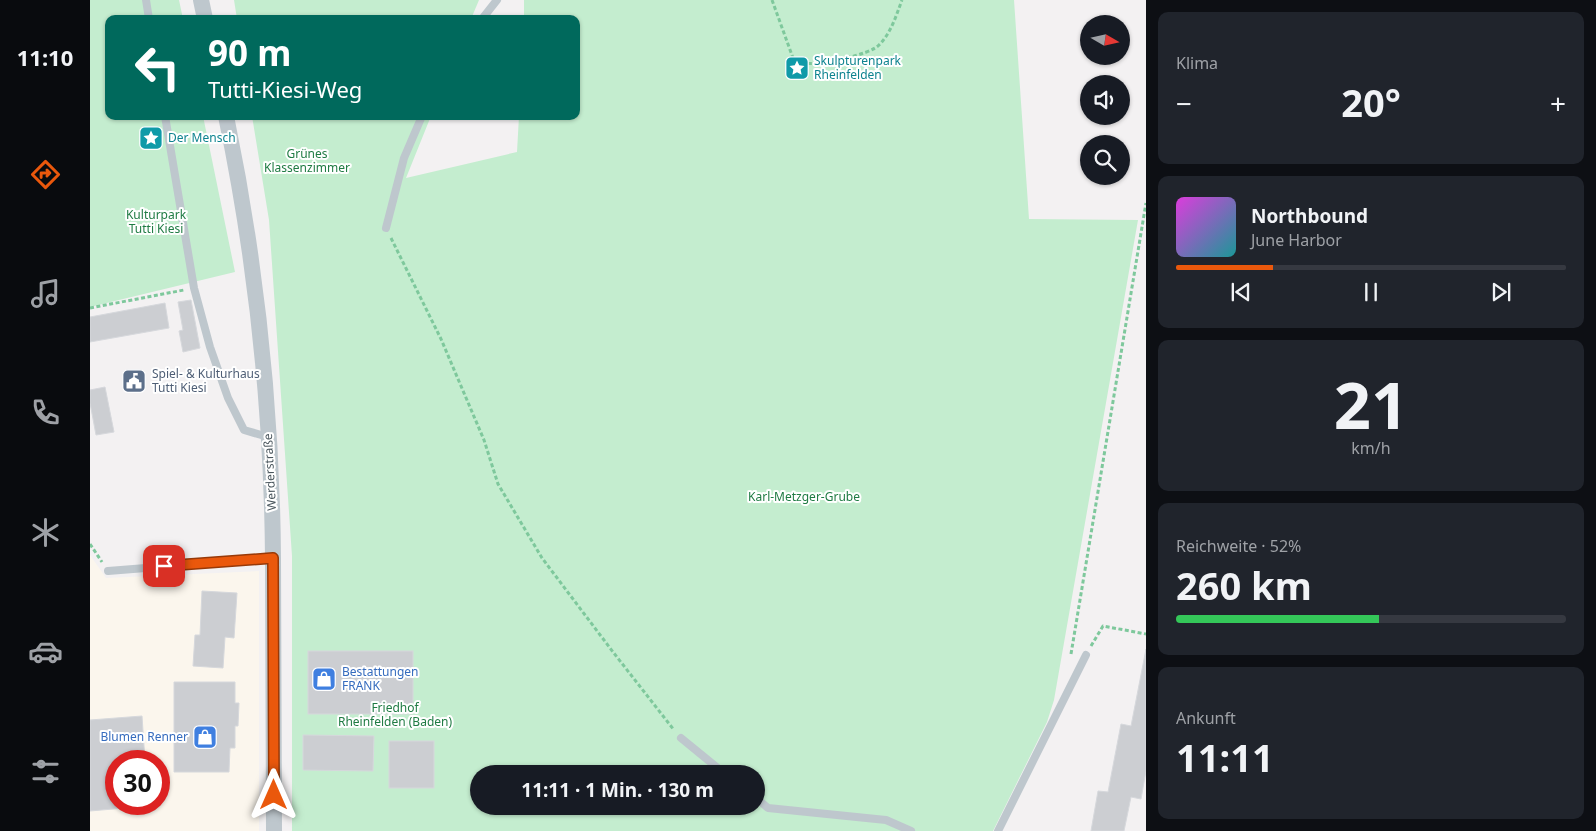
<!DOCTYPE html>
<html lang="de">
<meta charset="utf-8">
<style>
body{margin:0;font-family:"Noto Sans",sans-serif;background:#20242c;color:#f1f3f6;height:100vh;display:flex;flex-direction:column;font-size:19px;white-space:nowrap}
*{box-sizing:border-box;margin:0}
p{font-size:16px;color:#9ea1a6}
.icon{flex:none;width:28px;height:28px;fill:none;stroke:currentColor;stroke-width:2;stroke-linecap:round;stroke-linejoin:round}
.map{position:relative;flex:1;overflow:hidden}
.details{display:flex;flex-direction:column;gap:12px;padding:12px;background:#0d0f14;width:450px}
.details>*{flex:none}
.hud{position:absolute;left:15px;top:15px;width:475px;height:105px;border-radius:10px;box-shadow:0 1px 4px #0004;background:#00695c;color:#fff;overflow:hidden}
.needle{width:32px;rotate:99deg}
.buttons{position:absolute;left:990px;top:15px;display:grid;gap:10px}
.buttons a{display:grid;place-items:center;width:50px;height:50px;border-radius:50%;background:#171b24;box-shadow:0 1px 4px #0004;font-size:25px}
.speed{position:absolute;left:15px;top:750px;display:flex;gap:10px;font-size:25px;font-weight:700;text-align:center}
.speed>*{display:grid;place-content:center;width:65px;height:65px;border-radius:50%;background:#171b24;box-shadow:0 1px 4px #0004;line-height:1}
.speed .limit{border:8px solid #d22;background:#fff;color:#111}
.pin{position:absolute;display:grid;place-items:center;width:42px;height:42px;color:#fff;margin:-21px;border-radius:10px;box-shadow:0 2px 8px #0006}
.me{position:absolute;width:55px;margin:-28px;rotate:0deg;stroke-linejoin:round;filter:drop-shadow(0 0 4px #0008)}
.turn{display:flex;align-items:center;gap:18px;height:105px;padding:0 20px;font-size:22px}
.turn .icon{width:65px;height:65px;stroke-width:2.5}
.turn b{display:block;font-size:35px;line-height:42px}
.big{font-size:38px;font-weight:700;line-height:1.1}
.details .card{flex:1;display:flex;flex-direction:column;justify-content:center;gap:8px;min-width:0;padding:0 18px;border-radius:10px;background:#20242c}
.details .dial{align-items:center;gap:0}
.dial b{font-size:65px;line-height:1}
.song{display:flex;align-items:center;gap:15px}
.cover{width:60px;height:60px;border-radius:8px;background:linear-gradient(135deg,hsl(300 70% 55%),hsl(180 70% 35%))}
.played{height:5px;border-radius:2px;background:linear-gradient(90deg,#ea580c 25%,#363941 25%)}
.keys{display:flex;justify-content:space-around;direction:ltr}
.heat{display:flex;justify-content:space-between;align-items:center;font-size:28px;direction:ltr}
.charge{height:8px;border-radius:4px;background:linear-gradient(90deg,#34c759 52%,#363941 0)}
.trip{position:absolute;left:380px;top:765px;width:295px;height:50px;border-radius:25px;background:#171b24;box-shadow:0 1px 4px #0004;font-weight:700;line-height:50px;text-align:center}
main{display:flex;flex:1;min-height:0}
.dock{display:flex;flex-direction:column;width:90px;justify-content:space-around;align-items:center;background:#090b0e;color:#9ea1a6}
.dock .icon{width:35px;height:35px}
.dock .current{color:#ea580c}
.dock b{font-size:22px;color:#f1f3f6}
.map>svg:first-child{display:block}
</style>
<main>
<nav class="dock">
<b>11:10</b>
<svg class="icon current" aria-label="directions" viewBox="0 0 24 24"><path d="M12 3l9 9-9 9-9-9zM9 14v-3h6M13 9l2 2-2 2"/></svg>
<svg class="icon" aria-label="music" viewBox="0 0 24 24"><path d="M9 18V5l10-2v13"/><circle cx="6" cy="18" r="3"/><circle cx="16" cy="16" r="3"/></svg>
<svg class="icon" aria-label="phone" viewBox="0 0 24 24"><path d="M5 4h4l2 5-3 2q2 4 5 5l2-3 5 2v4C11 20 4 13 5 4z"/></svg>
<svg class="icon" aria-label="climate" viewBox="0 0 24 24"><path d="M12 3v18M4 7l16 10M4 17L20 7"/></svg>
<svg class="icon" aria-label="car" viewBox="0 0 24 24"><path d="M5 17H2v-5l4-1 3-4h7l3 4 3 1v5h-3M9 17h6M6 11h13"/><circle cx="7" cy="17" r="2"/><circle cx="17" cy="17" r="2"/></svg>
<svg class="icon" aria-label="filters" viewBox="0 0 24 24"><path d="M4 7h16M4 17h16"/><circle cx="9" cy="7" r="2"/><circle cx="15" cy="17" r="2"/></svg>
</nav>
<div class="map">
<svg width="1056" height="831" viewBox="0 0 1056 831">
<rect width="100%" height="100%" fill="#f3f1f2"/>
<path fill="#fbf6ed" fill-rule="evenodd" d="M0,555L16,578L169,571V831H0ZM26,761H69V804H26Z"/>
<g fill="#c4edcf" fill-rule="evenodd">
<polygon points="0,0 89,0 93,19 19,19 19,116 113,116 145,272 0,307"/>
<polygon points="144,0 389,0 381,19 147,19"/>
<path d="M434,0H924L939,219L1048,220L964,700L957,722L903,831H202V556L179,220L162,116H341L316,178L427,152L429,116H486V19H434ZM389,774H666V806H389Z"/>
</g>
<g fill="#ccced2" stroke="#d6d8dc">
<polygon points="101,300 110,348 93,352 89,331 93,330 88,302"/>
<polygon points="75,303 79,328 0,342 0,317"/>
<polygon points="15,387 24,432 6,435 0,403 0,390"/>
<polygon points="112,591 147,593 144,638 135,637 133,668 103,666 105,635 110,635"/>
<polygon points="1056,649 1056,771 1051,799 1041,797 1034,831 1001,831 1008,791 1018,792 1031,724 1041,726"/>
<rect x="218" y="651" width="105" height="63"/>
<polygon points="84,682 145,682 145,703 149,703 148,726 145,726 145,748 140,748 139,772 84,772"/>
<polygon points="52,716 55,761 26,761 26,804 58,804 58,806 0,811 0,720"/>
<polygon points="213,735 284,736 283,771 213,770"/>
<rect x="299" y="741" width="45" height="47"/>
</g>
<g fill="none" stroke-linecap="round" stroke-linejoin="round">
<g stroke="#7ec89c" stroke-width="3" stroke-dasharray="4 2.5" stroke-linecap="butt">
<path d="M682,0L703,58C706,60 710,63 714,63C727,66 780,55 789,45C801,33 806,16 812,0"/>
<polyline points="301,238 351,339 394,440 408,484 452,558 523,652 584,730"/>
<polyline points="0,308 94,290"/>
<polyline points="0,544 12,562"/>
<polyline points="1001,646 1013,626 1056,634"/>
<polyline points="981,654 1056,203"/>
</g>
<g stroke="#bec7cd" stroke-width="8">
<polyline points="56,0 59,19"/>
<polyline points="392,19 407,0"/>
<polyline points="75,116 104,288 120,347 138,398 154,430 178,437"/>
<polyline points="296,228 314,158 332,116"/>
<polyline points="18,571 183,558"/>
<polyline points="591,738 635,774"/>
<polyline points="666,798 678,808 796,820 821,831"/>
<polyline points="908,831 996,655"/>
</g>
<g stroke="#bec7cd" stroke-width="16">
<polyline points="111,0 115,19"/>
<path d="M136,116C166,261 182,411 183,559C184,650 183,740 184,831"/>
</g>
</g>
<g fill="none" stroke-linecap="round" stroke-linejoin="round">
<g stroke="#983908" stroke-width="12">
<polyline id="route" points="74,566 183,558 184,795"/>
</g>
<use href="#route" stroke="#ea580c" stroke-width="9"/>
</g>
<defs>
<g id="sight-square" transform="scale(1.25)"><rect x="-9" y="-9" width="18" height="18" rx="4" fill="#0f9aa8" stroke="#fff"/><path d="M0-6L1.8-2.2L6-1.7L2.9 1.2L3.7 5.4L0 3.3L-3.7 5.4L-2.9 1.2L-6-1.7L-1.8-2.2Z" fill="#fff"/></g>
<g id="civic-square" transform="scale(1.25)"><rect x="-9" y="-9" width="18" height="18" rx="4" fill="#5c6f8a" stroke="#fff"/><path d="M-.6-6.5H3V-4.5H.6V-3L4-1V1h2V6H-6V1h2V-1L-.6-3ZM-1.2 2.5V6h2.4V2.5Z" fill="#fff"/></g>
<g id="shop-square" transform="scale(1.25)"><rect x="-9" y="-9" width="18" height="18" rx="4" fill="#3f7fe0" stroke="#fff"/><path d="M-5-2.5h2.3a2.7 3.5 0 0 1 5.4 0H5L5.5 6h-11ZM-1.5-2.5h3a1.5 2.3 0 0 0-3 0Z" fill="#fff"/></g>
</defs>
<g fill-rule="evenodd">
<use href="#sight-square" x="707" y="68"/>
<use href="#sight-square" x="61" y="138"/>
<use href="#civic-square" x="44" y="381"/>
<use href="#shop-square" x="234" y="679"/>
<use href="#shop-square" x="115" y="737"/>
</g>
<g text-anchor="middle" stroke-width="4" stroke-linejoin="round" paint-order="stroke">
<g font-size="12" fill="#0d838f" stroke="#fff" text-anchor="start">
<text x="724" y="65">Skulpturenpark<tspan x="724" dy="14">Rheinfelden</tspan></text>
<text x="78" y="142">Der Mensch</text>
</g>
<g font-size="12" fill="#1f7b43" stroke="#fff">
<text x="217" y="158">Grünes<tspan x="217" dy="14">Klassenzimmer</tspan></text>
<text x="66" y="219">Kulturpark<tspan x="66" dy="14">Tutti Kiesi</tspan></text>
<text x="714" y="501">Karl-Metzger-Grube</text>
<text x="305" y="712">Friedhof<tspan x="305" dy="14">Rheinfelden (Baden)</tspan></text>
</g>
<g font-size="12" fill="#4e5e75" stroke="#fff" text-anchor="start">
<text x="62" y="378">Spiel- &amp; Kulturhaus<tspan x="62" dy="14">Tutti Kiesi</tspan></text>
</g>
<g font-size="12" fill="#4a565d" stroke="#fff">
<text transform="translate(180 472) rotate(-93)" y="4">Werderstraße</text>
</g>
<g font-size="12" fill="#366cbe" stroke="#fff" text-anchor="start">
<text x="252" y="676">Bestattungen<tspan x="252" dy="14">FRANK</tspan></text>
<text x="98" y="741" text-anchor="end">Blumen Renner</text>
</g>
</g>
</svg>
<div class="buttons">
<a><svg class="needle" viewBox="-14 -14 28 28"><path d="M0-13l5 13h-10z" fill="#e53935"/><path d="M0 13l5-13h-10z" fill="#9ea1a6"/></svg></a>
<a><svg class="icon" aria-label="sound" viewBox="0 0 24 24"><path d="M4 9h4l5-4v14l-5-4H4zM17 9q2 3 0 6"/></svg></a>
<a><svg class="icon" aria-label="search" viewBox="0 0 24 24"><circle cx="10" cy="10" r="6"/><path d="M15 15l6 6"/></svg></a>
</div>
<div class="speed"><div class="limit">30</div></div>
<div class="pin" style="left:74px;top:566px;background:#d93025"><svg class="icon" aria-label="arrive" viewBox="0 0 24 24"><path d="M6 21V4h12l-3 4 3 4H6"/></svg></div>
<svg class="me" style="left:184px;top:795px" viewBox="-20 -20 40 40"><path d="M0-17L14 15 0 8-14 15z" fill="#ea580c" stroke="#fff" stroke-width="4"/></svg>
<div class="trip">11:11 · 1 Min. · 130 m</div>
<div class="hud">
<div class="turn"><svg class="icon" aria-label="left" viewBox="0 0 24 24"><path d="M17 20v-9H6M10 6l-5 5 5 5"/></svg><div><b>90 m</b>Tutti-Kiesi-Weg</div></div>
</div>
</div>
<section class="details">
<div class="card"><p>Klima</p>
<div class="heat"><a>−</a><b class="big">20°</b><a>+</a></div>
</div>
<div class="card">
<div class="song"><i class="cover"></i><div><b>Northbound</b><p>June Harbor</p></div></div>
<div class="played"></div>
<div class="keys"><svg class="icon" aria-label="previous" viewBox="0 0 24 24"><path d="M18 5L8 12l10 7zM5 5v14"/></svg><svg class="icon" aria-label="pause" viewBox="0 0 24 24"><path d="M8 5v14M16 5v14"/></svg><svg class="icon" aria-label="next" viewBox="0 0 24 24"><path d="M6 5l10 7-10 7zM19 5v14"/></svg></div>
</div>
<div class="card dial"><b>21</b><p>km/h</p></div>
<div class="card"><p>Reichweite · 52%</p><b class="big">260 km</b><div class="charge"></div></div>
<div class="card"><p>Ankunft</p><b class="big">11:11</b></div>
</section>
</main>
